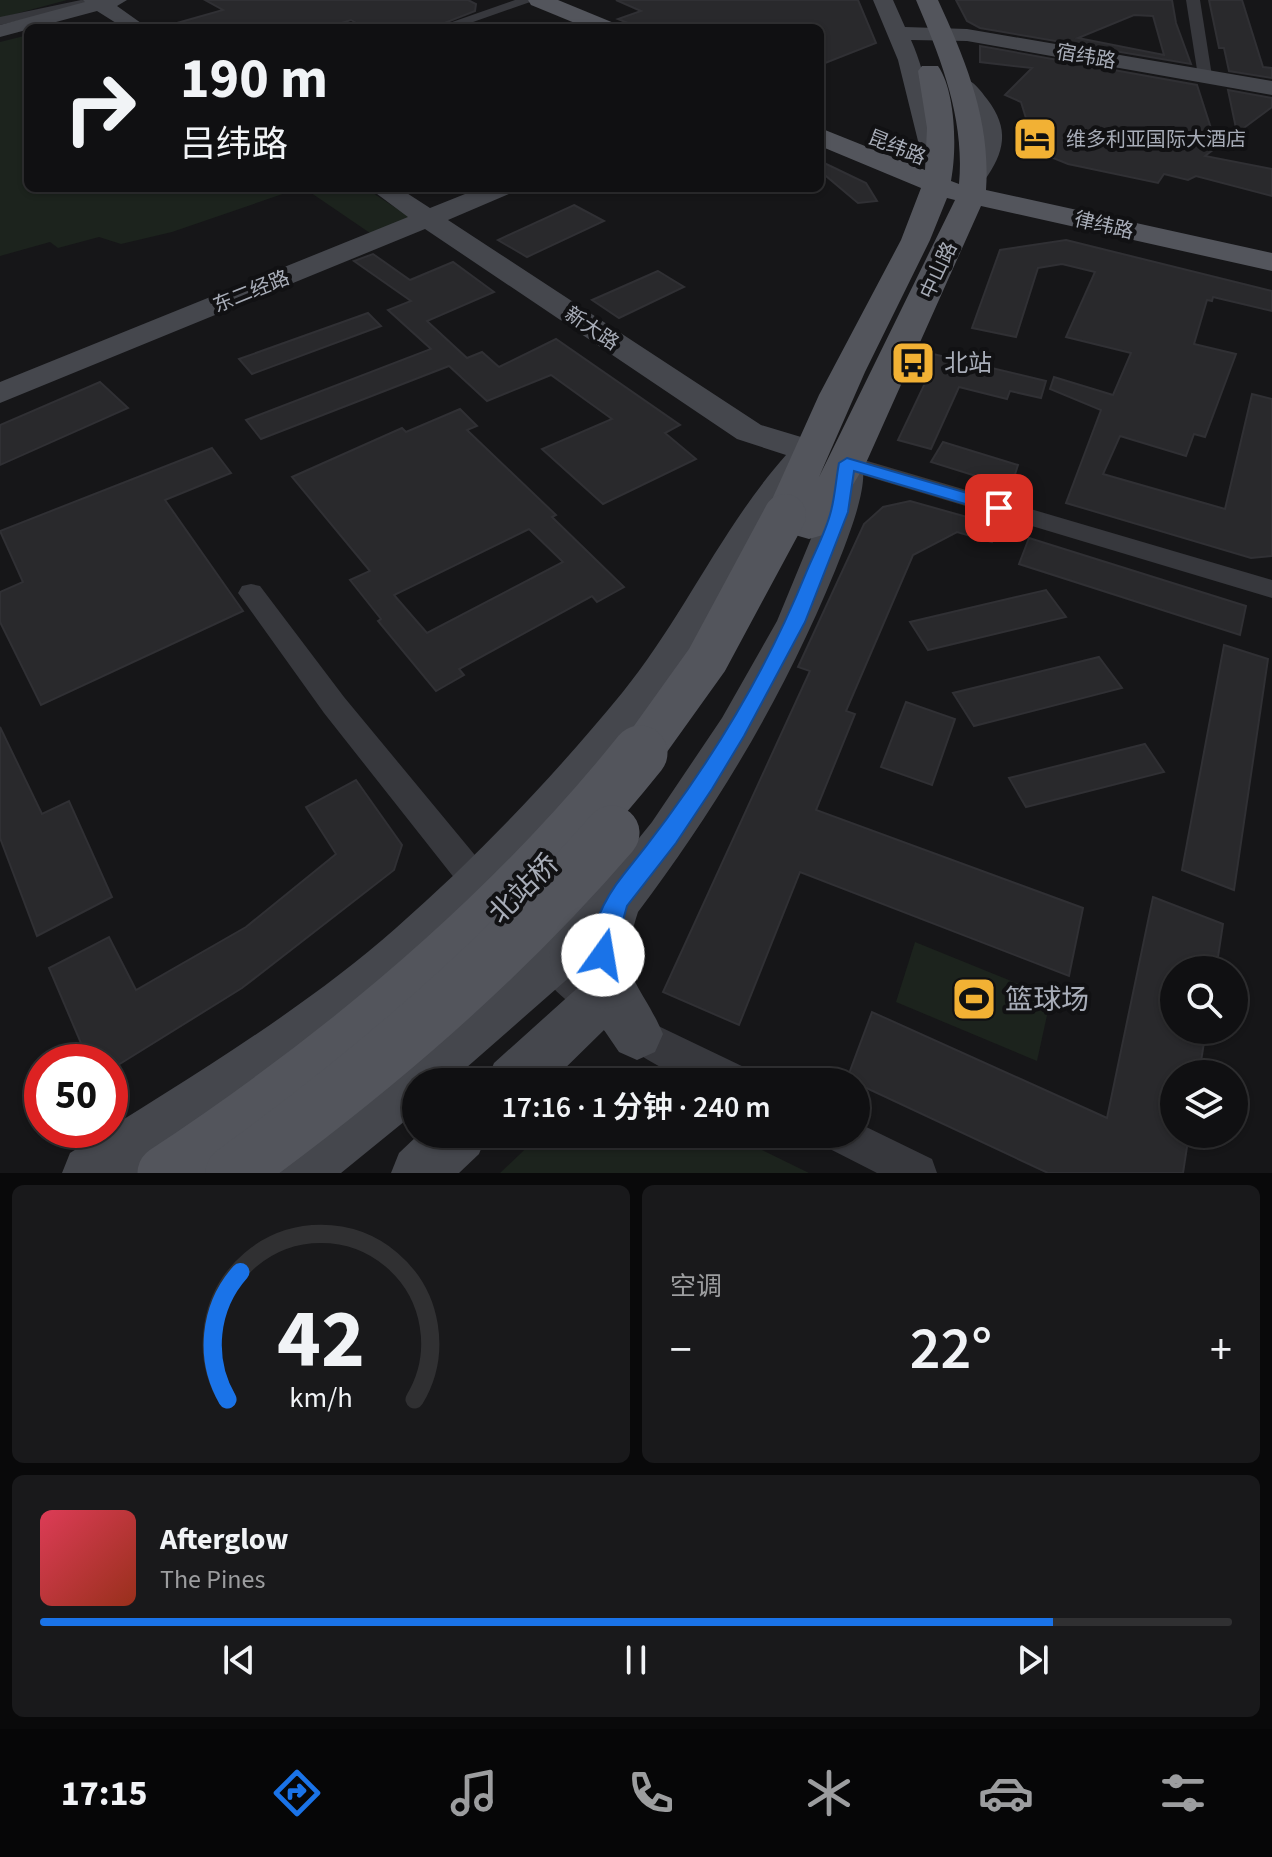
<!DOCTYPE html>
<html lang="zh">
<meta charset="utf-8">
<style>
body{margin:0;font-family:"Source Sans 3","Noto Sans SC",sans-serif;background:#19191b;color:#f1f3f6;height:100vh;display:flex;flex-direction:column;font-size:30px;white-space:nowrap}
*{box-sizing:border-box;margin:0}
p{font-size:26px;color:#9c9d9f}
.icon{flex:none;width:44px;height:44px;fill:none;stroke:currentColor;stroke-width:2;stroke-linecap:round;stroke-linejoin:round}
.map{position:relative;height:1173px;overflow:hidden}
.drawer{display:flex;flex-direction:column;gap:12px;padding:12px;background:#09090a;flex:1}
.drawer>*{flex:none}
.guide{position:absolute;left:24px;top:24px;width:800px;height:168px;border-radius:12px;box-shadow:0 2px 6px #0004,0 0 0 2px #303032;background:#101012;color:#f1f3f6;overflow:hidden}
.controls{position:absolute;left:1160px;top:956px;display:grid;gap:16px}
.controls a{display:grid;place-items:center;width:88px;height:88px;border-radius:50%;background:#101012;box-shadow:0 2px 6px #0004,0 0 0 2px #303032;font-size:40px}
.speed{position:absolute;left:24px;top:1044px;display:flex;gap:16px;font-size:40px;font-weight:700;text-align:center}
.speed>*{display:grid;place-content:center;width:104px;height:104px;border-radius:50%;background:#101012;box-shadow:0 2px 6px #0004,0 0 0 2px #303032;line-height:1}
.speed .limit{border:12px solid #d22;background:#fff;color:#111}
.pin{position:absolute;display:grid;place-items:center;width:68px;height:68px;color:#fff;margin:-34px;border-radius:16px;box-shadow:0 4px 12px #0006}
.me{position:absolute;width:88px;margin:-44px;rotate:13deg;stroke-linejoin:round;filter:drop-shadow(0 0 6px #0008)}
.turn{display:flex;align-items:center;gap:28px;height:168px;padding:0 24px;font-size:36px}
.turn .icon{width:104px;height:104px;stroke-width:2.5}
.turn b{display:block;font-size:56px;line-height:68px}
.big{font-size:60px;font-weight:600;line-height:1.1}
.drawer .widget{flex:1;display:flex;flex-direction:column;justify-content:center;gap:12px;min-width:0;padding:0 28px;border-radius:12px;background:#19191b}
.drawer .dial{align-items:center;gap:0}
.dial svg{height:208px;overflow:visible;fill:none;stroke:#303032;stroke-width:7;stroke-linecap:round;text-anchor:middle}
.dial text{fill:#f1f3f6;stroke:none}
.song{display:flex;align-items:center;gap:24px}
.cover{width:96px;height:96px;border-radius:12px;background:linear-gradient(135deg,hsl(350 70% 55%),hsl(10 70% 35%))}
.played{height:8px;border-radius:4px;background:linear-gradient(90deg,#1a73e8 85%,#303032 85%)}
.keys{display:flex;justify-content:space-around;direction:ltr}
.heat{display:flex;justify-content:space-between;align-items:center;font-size:44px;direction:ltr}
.drawer .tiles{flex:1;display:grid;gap:12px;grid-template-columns:1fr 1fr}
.widget:last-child{grid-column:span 2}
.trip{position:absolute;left:402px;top:1068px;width:468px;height:80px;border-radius:40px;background:#101012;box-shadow:0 2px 6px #0004,0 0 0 2px #303032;font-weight:600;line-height:80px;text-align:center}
.menu{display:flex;height:128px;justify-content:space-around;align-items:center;background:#060607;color:#9c9d9f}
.menu .icon{width:56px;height:56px}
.menu .selected{color:#1a73e8}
.menu b{font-size:36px;color:#f1f3f6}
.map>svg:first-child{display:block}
</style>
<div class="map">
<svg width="1272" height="1173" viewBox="0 0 1272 1173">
<rect width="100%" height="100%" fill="#161618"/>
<g fill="#1c231d">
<polygon points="0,0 67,0 0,18"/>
<polygon points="28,35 28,188 300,188 172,232 121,244 99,237 58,248 50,242 0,256 0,42"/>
<polygon points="304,188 365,188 410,217 370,233"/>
<polygon points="915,942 1051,997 1037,1061 896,1002"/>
<polygon points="541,1134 729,1134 809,1173 500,1173"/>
</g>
<g fill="#29292c" stroke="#303034" stroke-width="2" fill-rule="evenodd">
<polygon points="205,0 468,0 476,4 475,11 432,28 365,28 351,20 325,28 178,28 177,23 223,10"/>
<polygon points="616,0 858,0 876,43 820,65 820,28 640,28 618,19 641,11"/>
<path d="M956,0H1172L1176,23L1191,64L980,28L967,21ZM1134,15L1153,16L1164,55L1078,38Z"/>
<polygon points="1209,0 1242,0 1263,67 1272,68 1272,78 1229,71 1224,48 1219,48"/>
<polygon points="980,46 1197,85 1217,147 1205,156 1272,169 1272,196 1196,176 1188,180 1164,174 1158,183 1068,164 1036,151 1021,102 1005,95 1032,68 980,62"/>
<polygon points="1228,90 1272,98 1272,107 1237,133"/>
<polygon points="820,161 866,183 877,201 858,203 820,171"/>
<polygon points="574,205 604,221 527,257 498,240"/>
<polygon points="1066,240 1272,291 1272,311 1213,297 1212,301 1207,300 1194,344 1236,354 1205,437 1194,434 1186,456 1120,436 1103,474 1225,509 1252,394 1272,399 1272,556 1251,558 1066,503 1101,410 1050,389 1054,377 1113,395 1131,353 1066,337 1095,272 1062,264 1038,268 1016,337 972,328 1000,250"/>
<polygon points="373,254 410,280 453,262 494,292 427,321 467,358 482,352 499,367 556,339 680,425 665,433 696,459 603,504 542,449 612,419 551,375 487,401 449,366 261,439 246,420 431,349 388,310 411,301 354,261"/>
<polygon points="658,271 684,287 619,318 592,300"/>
<polygon points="368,313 381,326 252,374 239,359"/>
<polygon points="933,354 1046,381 1041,398 1010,391 1007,399 959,387 931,449 898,440 927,379 922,378"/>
<polygon points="100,382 128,408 0,465 0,425"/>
<path d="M460,409L477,426L467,430L556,515L552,517L624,587L597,602L592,596L459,669L464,675L436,691L378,621L381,619L350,580L370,571L292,477L402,428L406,432ZM529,529L563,562L427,633L394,595Z"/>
<polygon points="943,442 1018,465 1011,487 931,462"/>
<polygon points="212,448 231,473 165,500 243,611 41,705 0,622 0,592 23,582 0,531"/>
<polygon points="910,501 999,526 992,542 957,532 913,555 846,711 855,714 816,810 1083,908 1069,976 800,872 739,1025 663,992 810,671 798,667 864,524 883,507"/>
<polygon points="1029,538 1246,606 1240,635 1019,564"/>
<polygon points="1046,590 1066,617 928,650 910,622"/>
<polygon points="1224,645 1268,659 1234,890 1182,870"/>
<polygon points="1099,657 1122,688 974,726 953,693"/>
<polygon points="906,702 955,719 932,785 881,767"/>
<polygon points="0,727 42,814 69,801 112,897 37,936 0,838"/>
<polygon points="1145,744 1164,772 1026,807 1009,778"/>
<polygon points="356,780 402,845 394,870 242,988 110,1070 110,1062 89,1062 49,968 109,937 136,990 246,927 336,854 306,807"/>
<polygon points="1153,897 1223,924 1216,970 1174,970 1174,1030 1206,1030 1199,1074 1174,1074 1174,1134 1189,1134 1183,1173 1048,1173 847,1079 872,1012 1107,1118"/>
</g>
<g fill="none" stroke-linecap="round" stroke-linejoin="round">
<g fill="#37383d" fill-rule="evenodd">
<polygon points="81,0 102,1 0,25 0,17"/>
<polygon points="515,0 536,0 456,28 435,28"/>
<polygon points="1186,0 1200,0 1212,76 1210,79 1205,80 1198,76"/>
<polygon points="847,455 1272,580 1272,598 839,468 835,463 839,458"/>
<polygon points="251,584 260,586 344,697 498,883 502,893 498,903 486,908 474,903 324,713 238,593 242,586"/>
<path d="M543,938L555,943L608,991L650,1022L748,1069L753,1082C736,1082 715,1085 697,1082C657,1075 542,991 526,954L531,943Z"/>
<polygon points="856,1122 932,1159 937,1173 877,1173 826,1147 820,1134 856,1134"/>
</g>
<g fill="#45474d" fill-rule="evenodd">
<polygon points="83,0 127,0 117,6 148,28 124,28 97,11 0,37 0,25 85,2"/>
<path d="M873,0H893L905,27L967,29L1272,81V95L967,41L911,40C929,80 932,125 952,164L949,169H931L918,141L898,60Z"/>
<path d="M963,78C974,81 980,90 987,99C1010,129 1005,152 984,181H966L962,176C992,134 979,122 952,85Z"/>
<path d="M369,188H399L430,208L480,188H515L511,193L448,220L761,425L821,443L826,451L786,499L699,645L653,715L544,847L429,962L361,1019L269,1089L140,1173H62L70,1153C179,1084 297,1015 396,928C478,856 553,777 622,693C683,618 722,527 786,455L737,439L425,229L0,403V382L408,217Z"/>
<path d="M847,452L859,455C872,476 852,526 844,548C793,680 723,799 638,912C616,979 640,980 663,1034L655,1052L637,1060L619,1052L604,1030L551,1082H486L494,1063L583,983L580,968L450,1082H416V1112L341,1173H268L276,1153L353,1095L601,885L652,822L722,718L777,621L822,512L830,463L835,455Z"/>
<polygon points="419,1134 487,1134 479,1154 459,1173 391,1173 399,1153"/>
</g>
<g fill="#53555c" fill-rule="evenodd">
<polygon points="528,0 558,0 614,23 617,28 587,28 531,5"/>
<path d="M916,0H938C966,61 991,121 986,190L1272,253V271L981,206L866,463L823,535L809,539L795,535L790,527L771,524L765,515L819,395L901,240L921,188L820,146V128L925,170L927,128L918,71L922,66H938C956,92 957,150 951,181L959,184C965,119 941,59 916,0ZM947,198L955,200L819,477L865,372L930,240Z"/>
</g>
<polyline stroke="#53555c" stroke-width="42" points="639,755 707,660 785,515"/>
<g stroke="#53555c" stroke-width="55">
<path d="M165,1173C342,1056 507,919 640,753"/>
<path d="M233,1173C372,1072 500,963 612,833"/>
</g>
</g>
<path fill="#1a73e8" stroke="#114b97" stroke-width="2" d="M847,458L1005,504L1007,508L999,514L854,471L848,512L805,622L744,736L712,789L676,843L627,906L611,963L603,966L595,963C583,936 607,895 624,874C698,783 762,682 806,573C814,553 826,532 831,511C835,496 836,479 839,463Z"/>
<defs>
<g id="hotel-square" transform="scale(2.3)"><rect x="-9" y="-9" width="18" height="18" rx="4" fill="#f2b134" stroke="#111113"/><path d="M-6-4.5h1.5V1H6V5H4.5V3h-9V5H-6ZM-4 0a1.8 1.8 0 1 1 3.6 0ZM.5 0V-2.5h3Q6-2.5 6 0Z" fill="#111"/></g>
<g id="bus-square" transform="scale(2.3)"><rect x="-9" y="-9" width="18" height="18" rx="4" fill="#f2b134" stroke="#111113"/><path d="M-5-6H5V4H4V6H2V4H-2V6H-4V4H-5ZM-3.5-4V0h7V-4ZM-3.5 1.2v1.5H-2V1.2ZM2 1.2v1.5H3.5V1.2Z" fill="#111"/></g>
<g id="stadium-square" transform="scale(2.3)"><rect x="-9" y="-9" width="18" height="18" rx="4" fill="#f2b134" stroke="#111113"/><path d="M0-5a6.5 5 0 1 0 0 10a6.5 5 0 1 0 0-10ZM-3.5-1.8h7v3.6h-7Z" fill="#111"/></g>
</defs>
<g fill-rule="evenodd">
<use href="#hotel-square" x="1035" y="139"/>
<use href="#bus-square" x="913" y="363"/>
<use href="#stadium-square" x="974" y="999"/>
</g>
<g text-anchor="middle" stroke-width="8" stroke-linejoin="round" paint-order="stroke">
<g font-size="20" fill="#a8adb8" stroke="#111113">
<text transform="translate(1086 56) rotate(10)" y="7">宿纬路</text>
<text transform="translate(897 147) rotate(22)" y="7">昆纬路</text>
<text transform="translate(1104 225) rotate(13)" y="7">律纬路</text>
<text transform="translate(938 270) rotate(-65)" y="7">中山路</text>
<text transform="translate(251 291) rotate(-22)" y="7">东二经路</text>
<text transform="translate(592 328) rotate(34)" y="7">新大路</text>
</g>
<g font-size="20" fill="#a8adb8" stroke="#111113" text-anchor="start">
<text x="1066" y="146">维多利亚国际大酒店</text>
</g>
<g font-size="24" fill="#a8adb8" stroke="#111113" text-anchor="start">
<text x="944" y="371">北站</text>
</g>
<g font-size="28" fill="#a8adb8" stroke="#111113">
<text transform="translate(523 888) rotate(-45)" y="10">北站桥</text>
</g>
<g font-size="28" fill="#a8adb8" stroke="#111113" text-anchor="start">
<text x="1005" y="1009">篮球场</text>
</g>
</g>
</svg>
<div class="controls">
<a><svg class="icon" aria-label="search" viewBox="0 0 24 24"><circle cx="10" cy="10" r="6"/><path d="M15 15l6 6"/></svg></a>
<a><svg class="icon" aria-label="layers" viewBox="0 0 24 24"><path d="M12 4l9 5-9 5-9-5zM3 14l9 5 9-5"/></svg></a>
</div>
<div class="speed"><div class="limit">50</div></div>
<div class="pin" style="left:999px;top:508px;background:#d93025"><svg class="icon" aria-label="arrive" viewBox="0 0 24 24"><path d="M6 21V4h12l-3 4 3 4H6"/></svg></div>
<svg class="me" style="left:603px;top:955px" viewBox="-20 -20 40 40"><circle r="19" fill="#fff"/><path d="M0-13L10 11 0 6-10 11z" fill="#1a73e8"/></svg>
<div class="trip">17:16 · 1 分钟 · 240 m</div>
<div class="guide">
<div class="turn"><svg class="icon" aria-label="right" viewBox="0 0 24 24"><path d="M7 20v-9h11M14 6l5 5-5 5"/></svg><div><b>190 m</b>吕纬路</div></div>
</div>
</div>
<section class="drawer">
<div class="tiles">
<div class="widget dial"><svg viewBox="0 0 100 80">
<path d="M14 69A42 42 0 1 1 86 69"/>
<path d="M14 69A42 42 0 0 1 19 20" stroke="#1a73e8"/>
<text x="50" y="56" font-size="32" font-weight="700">42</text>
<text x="50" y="72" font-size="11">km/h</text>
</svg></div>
<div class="widget"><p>空调</p>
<div class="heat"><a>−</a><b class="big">22°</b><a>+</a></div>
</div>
<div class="widget">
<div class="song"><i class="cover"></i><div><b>Afterglow</b><p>The Pines</p></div></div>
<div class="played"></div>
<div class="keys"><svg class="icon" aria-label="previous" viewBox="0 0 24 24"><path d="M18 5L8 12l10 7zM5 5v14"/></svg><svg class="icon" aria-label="pause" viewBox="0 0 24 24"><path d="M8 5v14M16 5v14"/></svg><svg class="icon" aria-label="next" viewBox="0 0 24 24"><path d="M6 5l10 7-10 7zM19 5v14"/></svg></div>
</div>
</div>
</section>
<nav class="menu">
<b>17:15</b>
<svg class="icon selected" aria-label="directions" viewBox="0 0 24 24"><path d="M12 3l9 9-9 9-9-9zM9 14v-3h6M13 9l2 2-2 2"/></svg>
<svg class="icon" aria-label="music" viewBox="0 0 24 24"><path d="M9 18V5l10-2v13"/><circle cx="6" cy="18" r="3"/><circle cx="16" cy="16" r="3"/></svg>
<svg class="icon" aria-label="phone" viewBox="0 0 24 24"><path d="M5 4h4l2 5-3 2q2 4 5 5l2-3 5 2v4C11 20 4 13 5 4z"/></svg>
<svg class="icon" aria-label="climate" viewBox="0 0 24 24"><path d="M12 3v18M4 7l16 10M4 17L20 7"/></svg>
<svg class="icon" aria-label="car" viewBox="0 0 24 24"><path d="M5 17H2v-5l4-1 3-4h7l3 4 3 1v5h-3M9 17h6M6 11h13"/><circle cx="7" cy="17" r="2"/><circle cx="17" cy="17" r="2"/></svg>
<svg class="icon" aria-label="filters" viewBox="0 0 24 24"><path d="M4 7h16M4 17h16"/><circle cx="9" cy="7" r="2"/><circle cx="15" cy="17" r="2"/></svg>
</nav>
